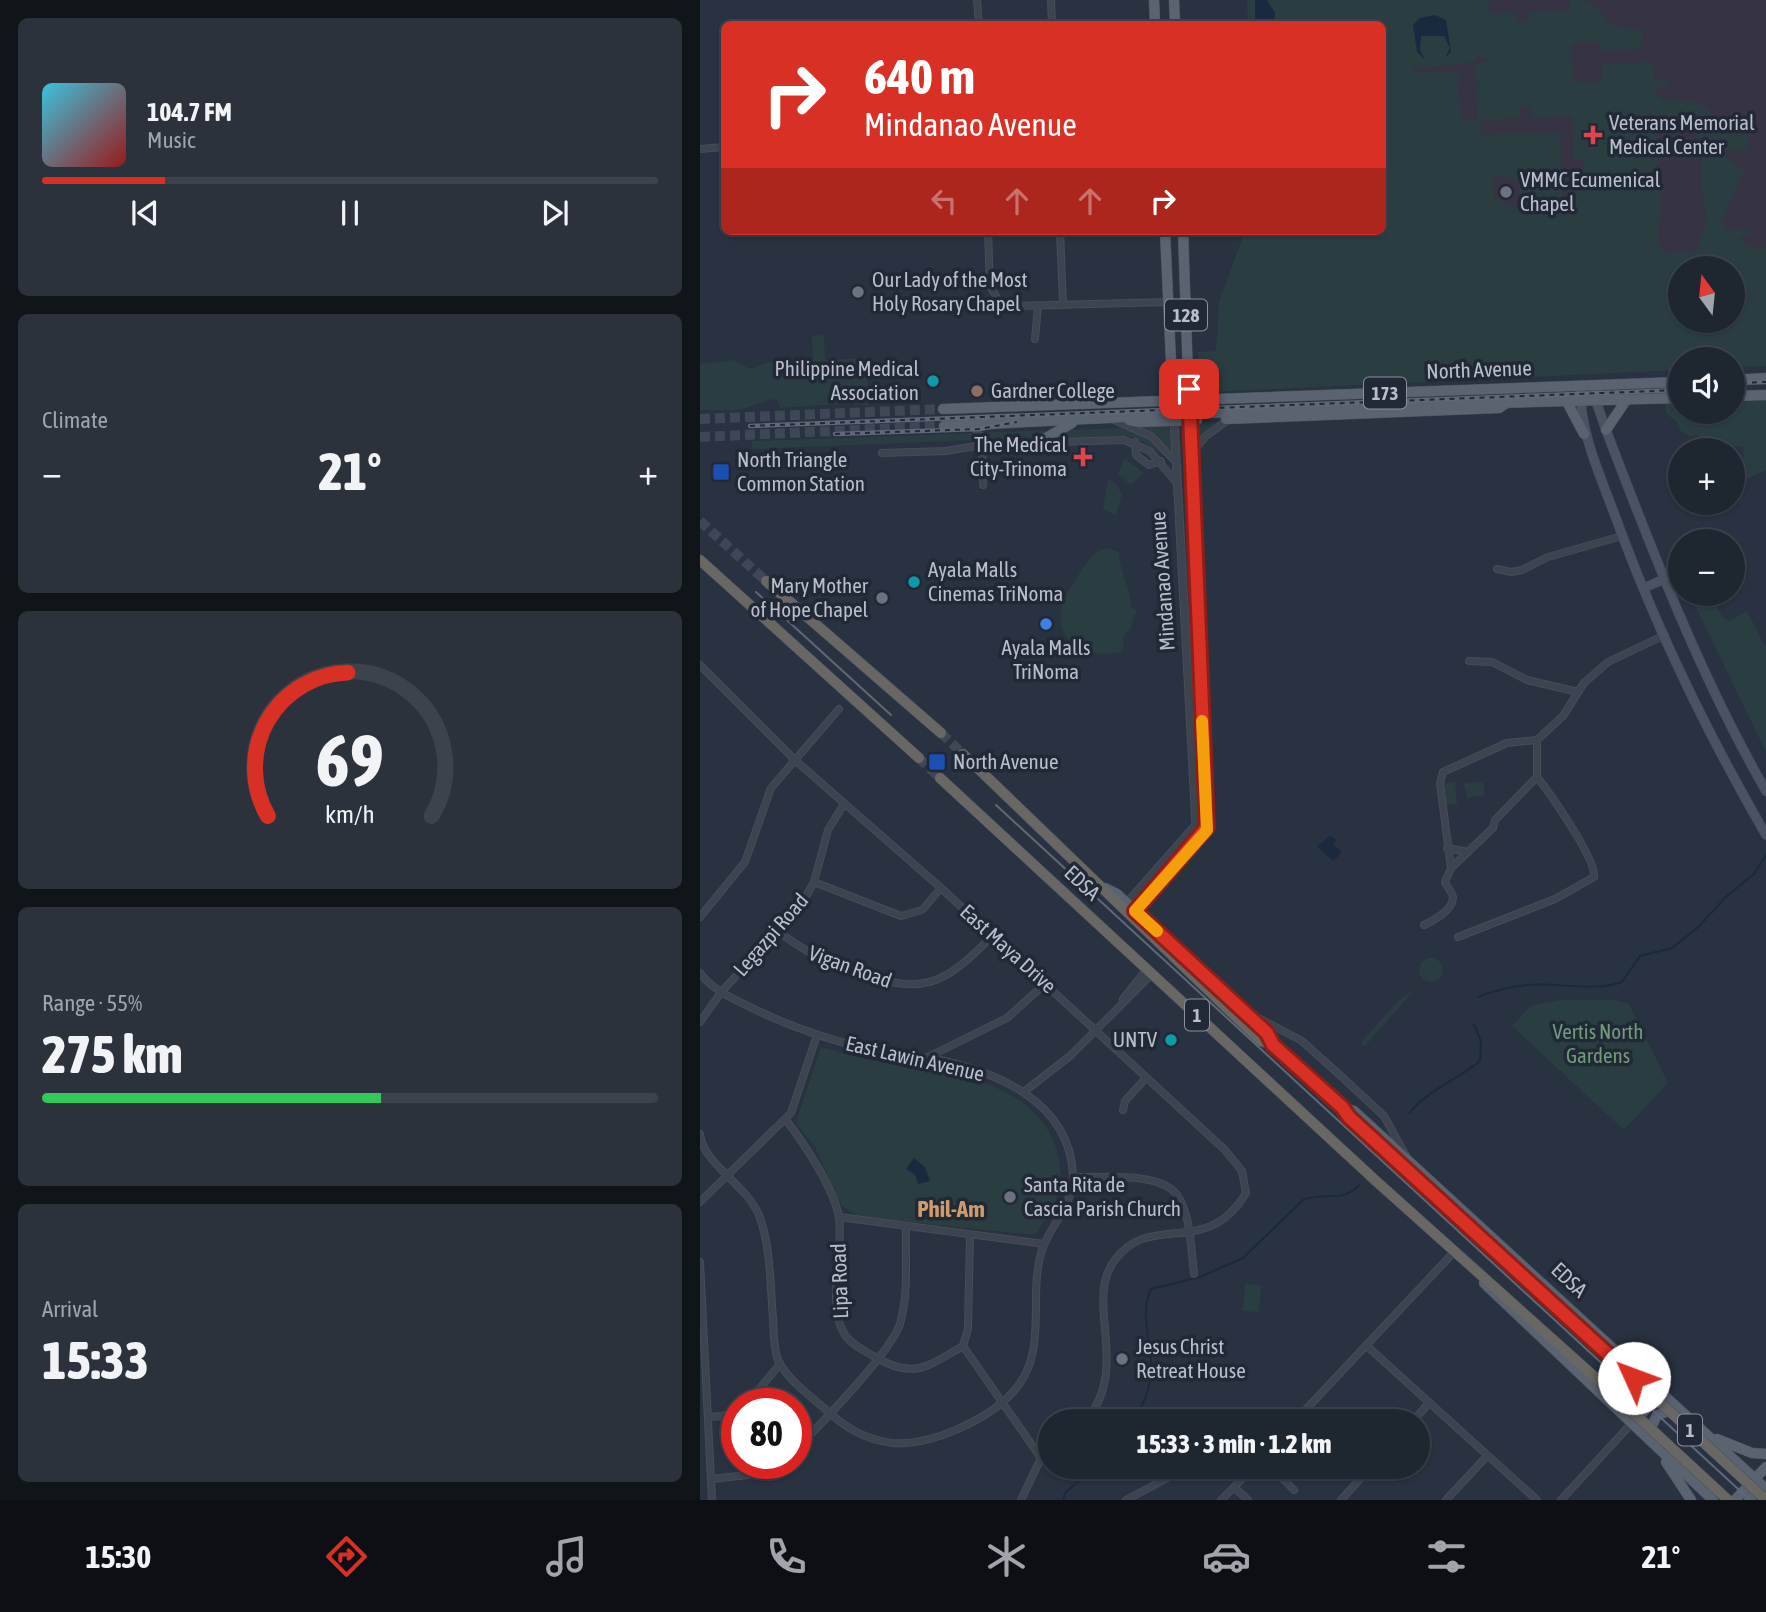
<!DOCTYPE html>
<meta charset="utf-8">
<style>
body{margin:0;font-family:"Asap Condensed",sans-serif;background:#2b323c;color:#f1f3f6;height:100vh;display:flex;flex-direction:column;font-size:26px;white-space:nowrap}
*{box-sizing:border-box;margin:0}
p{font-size:23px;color:#a1a5ab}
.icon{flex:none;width:38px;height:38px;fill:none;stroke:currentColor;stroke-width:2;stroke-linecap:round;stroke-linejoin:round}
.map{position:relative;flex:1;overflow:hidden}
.drawer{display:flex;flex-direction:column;gap:18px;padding:18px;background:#10151a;width:700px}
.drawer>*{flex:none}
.banner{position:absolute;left:21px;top:21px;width:665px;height:214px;border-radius:10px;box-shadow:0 2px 5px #0004,0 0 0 2px #3c434c;background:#d93025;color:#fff;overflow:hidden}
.needle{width:46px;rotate:345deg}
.buttons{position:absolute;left:968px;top:256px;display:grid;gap:14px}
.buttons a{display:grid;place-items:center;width:77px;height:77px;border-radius:50%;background:#1e2630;box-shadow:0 2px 5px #0004,0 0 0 2px #3c434c;font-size:35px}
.speed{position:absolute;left:21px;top:1388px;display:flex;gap:14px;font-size:35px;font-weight:700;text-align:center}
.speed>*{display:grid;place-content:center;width:91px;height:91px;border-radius:50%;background:#1e2630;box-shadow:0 2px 5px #0004,0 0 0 2px #3c434c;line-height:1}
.speed .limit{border:10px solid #d22;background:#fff;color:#111}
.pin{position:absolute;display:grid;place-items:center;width:60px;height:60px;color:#fff;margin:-30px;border-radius:14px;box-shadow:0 4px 10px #0006}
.me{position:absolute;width:77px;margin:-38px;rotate:313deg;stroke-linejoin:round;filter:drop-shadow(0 0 5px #0008)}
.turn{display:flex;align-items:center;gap:24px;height:147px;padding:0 28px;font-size:32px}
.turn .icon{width:91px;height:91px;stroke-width:2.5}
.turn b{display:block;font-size:49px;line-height:60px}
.lanes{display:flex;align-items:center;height:66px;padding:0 28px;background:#0003;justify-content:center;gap:35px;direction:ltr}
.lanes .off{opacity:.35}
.big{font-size:52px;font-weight:800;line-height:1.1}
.drawer .tile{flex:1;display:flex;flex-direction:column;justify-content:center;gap:10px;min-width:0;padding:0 24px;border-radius:10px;background:#2b323c}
.drawer .dial{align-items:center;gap:0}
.dial svg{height:182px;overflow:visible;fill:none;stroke:#3c434c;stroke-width:7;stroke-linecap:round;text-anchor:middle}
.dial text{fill:#f1f3f6;stroke:none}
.song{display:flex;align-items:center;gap:21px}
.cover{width:84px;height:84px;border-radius:10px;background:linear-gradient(135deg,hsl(190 70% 55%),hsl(0 70% 35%))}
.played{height:7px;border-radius:4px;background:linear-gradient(90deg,#d93025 20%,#3c434c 20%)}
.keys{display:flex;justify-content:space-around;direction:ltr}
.heat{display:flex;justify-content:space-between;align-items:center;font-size:38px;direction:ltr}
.charge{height:10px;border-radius:5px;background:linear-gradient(90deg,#34c759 55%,#3c434c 0)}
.trip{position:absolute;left:338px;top:1409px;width:392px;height:70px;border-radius:35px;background:#1e2630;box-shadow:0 2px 5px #0004,0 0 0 2px #3c434c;font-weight:800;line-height:70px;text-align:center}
.tab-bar{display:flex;height:112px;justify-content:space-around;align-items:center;background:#0c0f13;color:#a1a5ab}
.tab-bar .icon{width:49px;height:49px}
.tab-bar .selected{color:#d93025}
.tab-bar b{font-size:32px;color:#f1f3f6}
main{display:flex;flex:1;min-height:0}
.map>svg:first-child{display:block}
</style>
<main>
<section class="drawer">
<div class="tile">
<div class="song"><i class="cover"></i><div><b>104.7 FM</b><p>Music</p></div></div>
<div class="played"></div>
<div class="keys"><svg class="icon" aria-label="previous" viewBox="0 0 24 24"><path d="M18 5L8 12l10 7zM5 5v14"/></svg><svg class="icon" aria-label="pause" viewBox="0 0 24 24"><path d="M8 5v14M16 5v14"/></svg><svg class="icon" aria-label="next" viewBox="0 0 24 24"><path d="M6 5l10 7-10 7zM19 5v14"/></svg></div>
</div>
<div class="tile"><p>Climate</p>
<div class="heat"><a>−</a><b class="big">21°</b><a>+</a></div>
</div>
<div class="tile dial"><svg viewBox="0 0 100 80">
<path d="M14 69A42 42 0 1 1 86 69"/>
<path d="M14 69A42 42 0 0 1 49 6" stroke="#d93025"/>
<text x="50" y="56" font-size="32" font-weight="700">69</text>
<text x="50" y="72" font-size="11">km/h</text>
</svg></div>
<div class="tile"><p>Range · 55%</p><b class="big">275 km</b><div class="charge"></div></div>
<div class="tile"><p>Arrival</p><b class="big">15:33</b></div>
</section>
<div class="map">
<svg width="1066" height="1500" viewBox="0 0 1066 1500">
<rect width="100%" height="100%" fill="#283240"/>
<polygon fill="#363442" points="775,0 1066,0 1066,262 804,272 706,69 776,62"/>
<g fill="#2a3e41" fill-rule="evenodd">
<path d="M547,0H789V13L815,12L816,22L829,21L828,12L870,10V0H884L902,12C907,30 927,29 943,29L940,49L901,51L900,42L871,43L873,82L902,81V64L953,62L954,81L968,80V84L955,89L962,100C983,101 1002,96 1014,118L1037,119L1048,135L1049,147L1045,151L1021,150V153L1046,173L1040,178C1037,198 1021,209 1024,230L1042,229L1053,233L1040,237L1041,242L1050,247H1066V366L1033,367L1032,359H980V370L509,392C495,386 499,366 498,352L516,351L519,302L545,231H682V24H548ZM780,55L791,60L775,65L773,71L780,87L776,91L778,120L762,121L757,85L760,76L753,71L714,72L711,69L776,62V57ZM831,107L832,118L872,116L874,159H883L884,170L874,171L875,197H863L860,132L781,135V120L819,118V108ZM991,119L997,121L998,154L1002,158L1001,188L1007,220L995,253L980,250L968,254L961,249L958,236L961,204L955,120L968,123ZM795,175L821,181L818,208L795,199L792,186ZM980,268H1032V320H980Z"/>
<polygon points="124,335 125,360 167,358 169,406 152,403 80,408 77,400 73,399 39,410 0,410 0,364 34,360 50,369 69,362 113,360 112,336"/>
<polygon points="1066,398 1066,470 1033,485 1033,478 1044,476 1043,446 1002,447 998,435 989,436 980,430 978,423 966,413 965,401 980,400 980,411 1032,411 1033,399"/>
<polygon points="518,422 495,444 493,423"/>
<polygon points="469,423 471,450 442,425"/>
<polygon points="424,428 449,439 466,457 446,443 428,436 349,438 363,430"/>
<polygon points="356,430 342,438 285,440 280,433"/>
<polygon points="276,433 281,440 52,449 52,441"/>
<polygon points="424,458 444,473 431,485 418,474"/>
<polygon points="408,479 416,484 422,494 416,515 403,509"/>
<path d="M408,548L419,552C418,567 431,588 431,608L436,609V612L430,630L424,635L423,651C395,661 355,646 361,609C363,596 372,587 378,576C387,562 391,552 408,548Z"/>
<polygon points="989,593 1010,593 1023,618 1029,621 1047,611 1066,648 1066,752"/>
<polygon points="783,781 785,795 767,798 764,784"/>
<polygon points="755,782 757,804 747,805 744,783"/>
<circle cx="731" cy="970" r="12"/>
<polygon points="716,988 666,1045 662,1045 662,1041 697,1002"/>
<polygon points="860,1000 916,1000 929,1004 968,1083 924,1130 812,1026 832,1005"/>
<path d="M121,1047C140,1052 160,1058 179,1062C240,1073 329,1076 355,1145C361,1162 363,1182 357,1198C352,1211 342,1223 335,1235L159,1217L141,1205L115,1147L96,1123Z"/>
<polygon points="545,1284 561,1285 559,1312 543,1311"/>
</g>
<g fill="#1b293e">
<polygon points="555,0 567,0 575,13 574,24 555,24"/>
<polygon points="735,15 746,20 751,52 745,58 750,48 744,36 721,36 720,50 725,60 717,52 713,25 720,18"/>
<polygon points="631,835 636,840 633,844 642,852 633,861 617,846"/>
<polygon points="214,1158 225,1167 230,1181 218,1184 215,1175 206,1169"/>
</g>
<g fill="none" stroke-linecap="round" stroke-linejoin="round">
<g stroke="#1b293e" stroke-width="2">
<path d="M778,997C802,987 829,983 855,985C877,986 900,990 922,982L940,956L972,948L997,928L1028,895L1054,874L1066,855"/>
<path d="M709,1114C727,1090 757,1080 780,1061L781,1041L774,1024"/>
<path d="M433,1421C442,1408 449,1391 451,1375C454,1348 438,1315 451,1289L500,1277L543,1258L603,1200C623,1191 642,1204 659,1185"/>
<polyline points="363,1500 365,1493 396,1466"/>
</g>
<g stroke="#3e4755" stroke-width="10" stroke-dasharray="10 5" stroke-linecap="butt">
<polyline points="0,419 243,409"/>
<polyline points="0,437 244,426"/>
</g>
<g stroke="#3e4755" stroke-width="10" stroke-dasharray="10 5" stroke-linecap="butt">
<polyline points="0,521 66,581"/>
<polyline points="241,733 263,754"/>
<polyline points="219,758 240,778"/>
</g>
<g stroke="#464d5a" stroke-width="8">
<g id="minor">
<polyline points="277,0 279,24"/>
<polyline points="351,0 352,24"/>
<polyline points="0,149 24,147"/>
<polyline points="288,231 290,286 300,303 314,306 468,302"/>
<polyline points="360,231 363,305"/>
<polyline points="335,339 338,306"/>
<polyline points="414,420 451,436 476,462"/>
<polyline points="272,425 287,444"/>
<polyline points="435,442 436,455 449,465 461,461"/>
<polyline points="287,444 424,440 450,451 476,482"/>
<polyline points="182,453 246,451 282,445"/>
<polyline points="490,455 506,436 529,419"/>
<polyline points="283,485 282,445 285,444"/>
<polyline points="797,569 811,572 822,570 848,557 922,536"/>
<polyline points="769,661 792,662 827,680 878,692"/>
<path d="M0,665L96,761L241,888L525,1150L542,1171L546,1193C506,1260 451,1210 414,1261C384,1303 431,1367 386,1421"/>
<polyline points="747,848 768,852"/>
<polyline points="751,868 740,783 743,772 807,743 837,740"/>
<polyline points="114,882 201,916 222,910 241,888"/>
<polyline points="0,917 45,862 71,788 139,709"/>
<path d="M724,925C733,921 753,910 753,898C753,893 747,887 745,882L751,868L793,828L795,820L837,777V740L863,716L884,683L908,662L965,635"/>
<path d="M79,932C104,951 126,962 155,972C223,995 243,987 293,935"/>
<path d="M758,937L855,899L894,877C897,860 849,792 837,777"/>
<path d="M0,973C10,988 33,999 50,1007C90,1027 132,1041 176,1051C194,1054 212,1055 230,1058C293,1070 370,1100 373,1175C374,1205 349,1226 341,1253C328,1301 349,1353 313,1392C288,1420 230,1446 193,1443C165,1440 144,1427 124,1408C109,1395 87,1379 78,1360C73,1347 74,1331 73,1318C70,1284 71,1247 59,1215C46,1184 3,1164 0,1134"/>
<polyline points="423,999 447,969"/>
<polyline points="549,1013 602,1041 642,1077 684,1116 706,1156"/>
<polyline points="0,1022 22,991 99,909 114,882 128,830 144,804"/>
<polyline points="228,1057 307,1018 346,983"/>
<polyline points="325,1091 370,1056 452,974"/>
<polyline points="423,1110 425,1101 445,1079"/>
<path d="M86,1120C104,1143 135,1190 139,1218C144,1251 126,1307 145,1335C152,1345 165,1351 175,1357C214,1380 228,1366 263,1346L268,1329L270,1235"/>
<path d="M373,1177C400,1178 460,1171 477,1195C491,1214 491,1251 494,1274"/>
<polyline points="0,1202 91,1113 117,1035"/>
<polyline points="139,1217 344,1244"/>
<polyline points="0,1262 12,1500"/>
<polyline points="263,1346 341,1458"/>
<polyline points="668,1347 837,1500"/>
<polyline points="47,1404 80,1364"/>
<polyline points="9,1417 23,1416 37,1410"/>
<polyline points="543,1421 564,1421"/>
<polyline points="595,1421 754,1252"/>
<polyline points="713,1421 729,1403"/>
<path d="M96,1449C120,1425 191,1352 200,1324C209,1293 205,1257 206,1226"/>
<polyline points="570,1466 594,1490"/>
<polyline points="11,1479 48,1475 79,1463"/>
<polyline points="535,1488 548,1500"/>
<polyline points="321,1500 341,1458 350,1453"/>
<polyline points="426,1500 490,1466"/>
<polyline points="521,1500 555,1466"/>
<polyline points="641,1500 672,1466"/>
<polyline points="746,1500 787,1456"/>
<polyline points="861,1500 931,1424"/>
</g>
</g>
<g stroke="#464d5a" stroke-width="9">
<g id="tertiary">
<polyline points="427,903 496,825 474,420"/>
<polyline points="435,911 507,827 488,420"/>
</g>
</g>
<g stroke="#464d5a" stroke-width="10">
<g id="secondary">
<path d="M880,385C880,432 898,470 914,513C954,624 1007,733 1066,835"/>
<path d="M897,385L896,401L906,430C953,553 1000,676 1066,791"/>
<polyline points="944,588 964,579"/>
</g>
</g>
<g stroke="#464d5a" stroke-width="11">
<g id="primary">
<polyline points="454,0 455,24"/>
<polyline points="474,0 475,24"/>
<polyline points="465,231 473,405"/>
<polyline points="483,231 489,406"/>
<polyline points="1032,380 1066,378"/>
<polyline points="1032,396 1066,395"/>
<polyline points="867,402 884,434"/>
<polyline points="243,409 980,382"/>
<polyline points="526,419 799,408 805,404"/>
<polyline points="429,420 439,422 497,420"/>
<polyline points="244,426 611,408 980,398"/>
<polyline points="906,430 927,399"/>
<polyline points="339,442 372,423"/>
<polyline points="405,888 417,894 567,1033 573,1045"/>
<polyline points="641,1107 654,1111 1066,1489"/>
<polyline points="784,1283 1013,1500"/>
<polyline points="934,1421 954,1401 957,1392"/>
<polyline points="948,1434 957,1415 975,1409"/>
<polyline points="1017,1439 1052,1453 1066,1454"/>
<polyline points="966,1462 991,1500"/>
<polyline points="1035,1500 1066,1467"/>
<polyline points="1049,1500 1061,1487"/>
</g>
</g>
<g stroke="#474f5b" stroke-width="11">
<g id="trunk">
<polyline points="0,560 219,758"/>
<polyline points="66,581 241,733"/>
<polyline points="263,754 561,1041 573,1045 641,1107 649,1117 915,1361"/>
<polyline points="240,778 676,1181 897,1379"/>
</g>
</g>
<use href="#minor" stroke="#3c4450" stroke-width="6"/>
<use href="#tertiary" stroke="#3c4450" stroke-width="7"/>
<use href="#secondary" stroke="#4a5363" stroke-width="9"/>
<use href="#primary" stroke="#5a6370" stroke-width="10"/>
<use href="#trunk" stroke="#686764" stroke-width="10"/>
<g stroke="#5e6877" stroke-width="2">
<polyline points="56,592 191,715"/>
<polyline points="296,805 1050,1500"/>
</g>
<g stroke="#5e6877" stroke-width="4.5">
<g id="rail">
<polyline points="1032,383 1066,382"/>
<polyline points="50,426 980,390"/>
<polyline points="135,434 279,429 317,422"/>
</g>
</g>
<use href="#rail" stroke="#212936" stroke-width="2" stroke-dasharray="5" stroke-linecap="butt"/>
<g stroke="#474f5b" stroke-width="11" stroke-linecap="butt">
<g id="trunk-bridge">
<polyline points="915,1361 1066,1500"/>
<polyline points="897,1379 1028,1500"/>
</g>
</g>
<use href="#trunk-bridge" stroke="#686764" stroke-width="10"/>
</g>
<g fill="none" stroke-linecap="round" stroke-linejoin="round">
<g stroke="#8d1f18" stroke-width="18">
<polyline id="route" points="489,389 507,827 435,911 567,1033 573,1045 642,1107 649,1117 934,1378"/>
</g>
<use href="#route" stroke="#d93025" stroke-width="12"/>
<polyline stroke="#f59e0b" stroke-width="12" points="457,931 435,911 507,830 502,721"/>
</g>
<g fill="#e0444e" stroke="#212936" stroke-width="2.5">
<path d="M889.5 124.5h7v7h7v7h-7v7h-7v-7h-7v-7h7z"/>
<path d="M379.5 446.5h7v7h7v7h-7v7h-7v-7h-7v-7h7z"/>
</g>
<g fill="#6b7280" stroke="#212936" stroke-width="2.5">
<circle cx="806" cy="192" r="7"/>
<circle cx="158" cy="292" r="7"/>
<circle cx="182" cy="598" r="7"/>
<circle cx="310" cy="1197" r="7"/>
<circle cx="422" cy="1359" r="7"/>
</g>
<g fill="#0f9aa8" stroke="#212936" stroke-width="2.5">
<circle cx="233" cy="381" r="7"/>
<circle cx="214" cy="582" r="7"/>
<circle cx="471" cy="1040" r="7"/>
</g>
<circle fill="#8d6e63" stroke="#212936" stroke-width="2.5" cx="277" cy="391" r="7"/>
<g fill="#1a4fb4" stroke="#212936" stroke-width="2.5">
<rect x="12" y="463" width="18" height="18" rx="3.5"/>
<rect x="228" y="753" width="18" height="18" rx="3.5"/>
</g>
<circle fill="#3f7fe0" stroke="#212936" stroke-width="2.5" cx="346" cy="624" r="7"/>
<g text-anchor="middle" stroke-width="7" stroke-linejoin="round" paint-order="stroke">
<g fill="#212936" stroke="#8b929e" stroke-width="2">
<rect x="465" y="299.5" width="42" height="31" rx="5"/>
<rect x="664" y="377.5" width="42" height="31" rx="5"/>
<rect x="485" y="999.5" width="24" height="31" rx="5"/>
<rect x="978" y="1414.5" width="24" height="31" rx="5"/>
</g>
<g font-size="19" font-weight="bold" fill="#b9bfca">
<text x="486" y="322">128</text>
<text x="685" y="400">173</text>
<text x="497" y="1022">1</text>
<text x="990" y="1437">1</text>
</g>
<g font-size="21" fill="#b9bfca" stroke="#212936" text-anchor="start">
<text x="909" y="130">Veterans Memorial<tspan x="909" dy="24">Medical Center</tspan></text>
<text x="820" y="187">VMMC Ecumenical<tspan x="820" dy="24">Chapel</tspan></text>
<text x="172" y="287">Our Lady of the Most<tspan x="172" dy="24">Holy Rosary Chapel</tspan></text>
<text x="219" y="376" text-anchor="end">Philippine Medical<tspan x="219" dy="24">Association</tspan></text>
<text x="291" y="398">Gardner College</text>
<text x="367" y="452" text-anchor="end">The Medical<tspan x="367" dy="24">City-Trinoma</tspan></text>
<text x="37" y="467">North Triangle<tspan x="37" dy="24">Common Station</tspan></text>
<text x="228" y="577">Ayala Malls<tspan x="228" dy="24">Cinemas TriNoma</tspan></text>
<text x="168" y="593" text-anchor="end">Mary Mother<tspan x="168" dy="24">of Hope Chapel</tspan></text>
<text x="346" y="655" text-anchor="middle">Ayala Malls<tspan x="346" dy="24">TriNoma</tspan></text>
<text x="253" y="769">North Avenue</text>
<text x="457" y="1047" text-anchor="end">UNTV</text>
<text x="324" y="1192">Santa Rita de<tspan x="324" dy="24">Cascia Parish Church</tspan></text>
<text x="436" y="1354">Jesus Christ<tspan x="436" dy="24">Retreat House</tspan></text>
</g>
<g font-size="21" fill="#b9bfca" stroke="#212936">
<text transform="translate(779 370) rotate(-2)" y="7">North Avenue</text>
<text transform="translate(463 581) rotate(-94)" y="7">Mindanao Avenue</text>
<text transform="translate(382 883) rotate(43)" y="7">EDSA</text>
<text transform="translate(71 935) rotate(-49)" y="7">Legazpi Road</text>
<text transform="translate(308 949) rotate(42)" y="7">East Maya Drive</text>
<text transform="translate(150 967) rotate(20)" y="7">Vigan Road</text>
<text transform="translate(215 1059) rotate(13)" y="7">East Lawin Avenue</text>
<text transform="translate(869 1280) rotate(43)" y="7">EDSA</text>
<text transform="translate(140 1281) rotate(-92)" y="7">Lipa Road</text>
</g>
<g font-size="21" fill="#719a7b" stroke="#212936">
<text x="898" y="1039">Vertis North<tspan x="898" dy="24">Gardens</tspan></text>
</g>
<g font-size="23" font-weight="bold" fill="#d09a6e" stroke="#212936">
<text x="251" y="1217">Phil-Am</text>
</g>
</g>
</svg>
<div class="buttons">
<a><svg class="needle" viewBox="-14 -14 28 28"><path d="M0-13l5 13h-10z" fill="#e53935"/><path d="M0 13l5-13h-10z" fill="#a1a5ab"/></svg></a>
<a><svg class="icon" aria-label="sound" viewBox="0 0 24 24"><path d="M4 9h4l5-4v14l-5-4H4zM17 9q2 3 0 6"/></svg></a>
<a>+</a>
<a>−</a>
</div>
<div class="speed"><div class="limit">80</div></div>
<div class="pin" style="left:489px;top:389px;background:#d93025"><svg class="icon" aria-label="arrive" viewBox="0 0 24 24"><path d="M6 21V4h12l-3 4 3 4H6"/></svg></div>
<svg class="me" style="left:934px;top:1378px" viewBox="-20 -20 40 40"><circle r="19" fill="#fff"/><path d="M0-13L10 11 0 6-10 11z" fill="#d93025"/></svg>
<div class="trip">15:33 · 3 min · 1.2 km</div>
<div class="banner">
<div class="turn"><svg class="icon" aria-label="right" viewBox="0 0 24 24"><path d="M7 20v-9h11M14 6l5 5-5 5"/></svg><div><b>640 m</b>Mindanao Avenue</div></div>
<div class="lanes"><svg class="icon off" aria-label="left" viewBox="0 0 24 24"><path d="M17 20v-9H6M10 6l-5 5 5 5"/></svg><svg class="icon off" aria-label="ahead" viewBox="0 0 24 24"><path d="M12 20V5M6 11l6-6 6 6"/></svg><svg class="icon off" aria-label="ahead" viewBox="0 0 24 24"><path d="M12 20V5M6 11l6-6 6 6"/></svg><svg class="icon" aria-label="right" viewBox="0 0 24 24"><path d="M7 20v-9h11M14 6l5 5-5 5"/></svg></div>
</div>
</div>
</main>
<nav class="tab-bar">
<b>15:30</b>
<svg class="icon selected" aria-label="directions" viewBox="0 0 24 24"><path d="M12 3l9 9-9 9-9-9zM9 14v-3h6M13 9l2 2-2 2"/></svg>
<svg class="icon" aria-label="music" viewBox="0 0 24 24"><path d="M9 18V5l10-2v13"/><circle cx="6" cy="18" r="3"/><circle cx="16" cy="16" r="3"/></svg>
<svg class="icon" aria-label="phone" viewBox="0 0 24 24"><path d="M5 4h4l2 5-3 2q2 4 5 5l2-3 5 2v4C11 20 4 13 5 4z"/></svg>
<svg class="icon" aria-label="climate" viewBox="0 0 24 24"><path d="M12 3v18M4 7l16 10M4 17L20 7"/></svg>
<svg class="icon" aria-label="car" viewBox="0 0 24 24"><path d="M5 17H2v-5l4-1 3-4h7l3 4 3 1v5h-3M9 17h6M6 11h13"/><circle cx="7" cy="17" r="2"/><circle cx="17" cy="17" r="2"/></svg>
<svg class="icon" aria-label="filters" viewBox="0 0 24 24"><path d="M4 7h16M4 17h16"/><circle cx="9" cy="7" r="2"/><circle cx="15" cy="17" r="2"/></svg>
<b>21°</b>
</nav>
